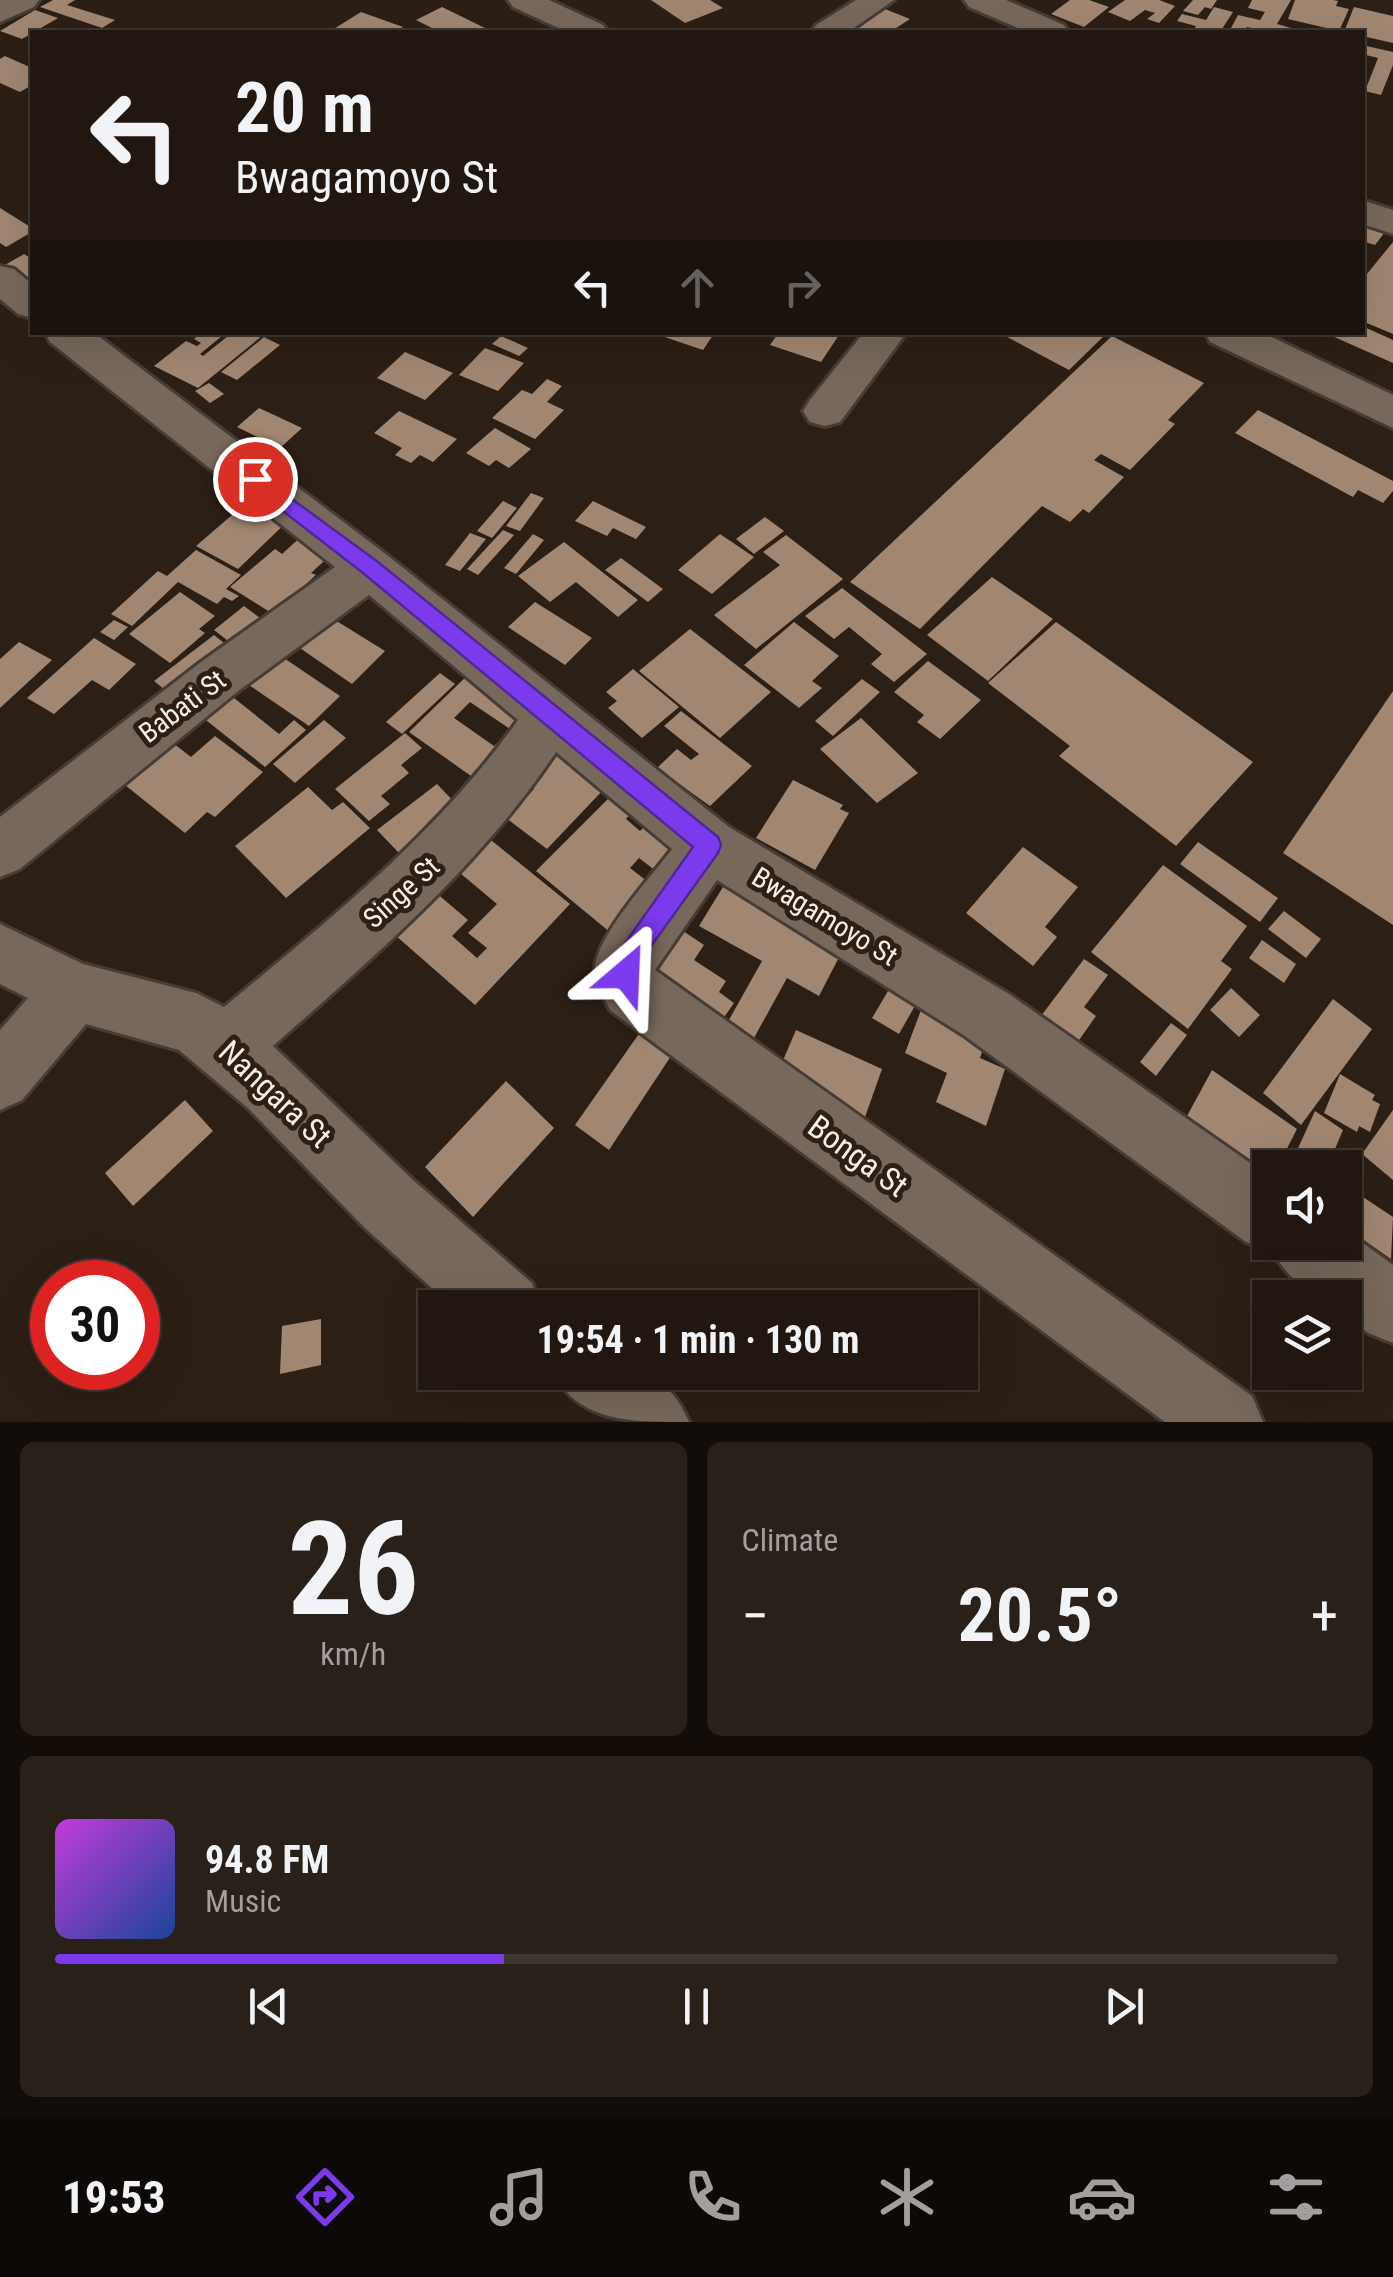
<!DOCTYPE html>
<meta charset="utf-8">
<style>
body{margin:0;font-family:"Roboto Condensed",sans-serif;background:#292019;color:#f1f3f6;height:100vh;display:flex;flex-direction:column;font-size:38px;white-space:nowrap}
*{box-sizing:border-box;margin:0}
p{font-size:32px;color:#a29f9f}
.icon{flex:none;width:55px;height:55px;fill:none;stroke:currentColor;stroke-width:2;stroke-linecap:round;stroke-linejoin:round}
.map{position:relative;height:1422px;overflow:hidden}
.details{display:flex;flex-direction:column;gap:20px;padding:20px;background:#120d09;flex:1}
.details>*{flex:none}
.top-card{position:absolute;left:30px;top:30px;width:1335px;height:305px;border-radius:0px;box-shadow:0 10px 40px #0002,0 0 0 2px #3e3630;background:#211710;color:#f1f3f6;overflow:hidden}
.controls{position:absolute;left:1252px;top:1150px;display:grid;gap:20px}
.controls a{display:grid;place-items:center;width:110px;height:110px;border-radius:0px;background:#211710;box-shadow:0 10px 40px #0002,0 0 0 2px #3e3630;font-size:50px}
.speed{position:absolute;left:30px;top:1260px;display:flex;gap:20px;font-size:50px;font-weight:700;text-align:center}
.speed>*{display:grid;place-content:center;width:130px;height:130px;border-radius:50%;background:#211710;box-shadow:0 10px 40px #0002,0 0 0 2px #3e3630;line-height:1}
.speed .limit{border:15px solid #d22;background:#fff;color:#111}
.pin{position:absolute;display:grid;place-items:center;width:85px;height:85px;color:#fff;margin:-42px;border:5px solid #fff;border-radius:50%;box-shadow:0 2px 10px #0007}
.me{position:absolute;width:110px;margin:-55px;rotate:26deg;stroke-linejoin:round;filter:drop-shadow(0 0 8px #0008)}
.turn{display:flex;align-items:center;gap:35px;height:210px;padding:0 40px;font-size:45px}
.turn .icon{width:130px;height:130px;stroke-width:2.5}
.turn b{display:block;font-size:70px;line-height:85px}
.lanes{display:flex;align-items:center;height:95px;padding:0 40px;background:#0003;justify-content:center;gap:50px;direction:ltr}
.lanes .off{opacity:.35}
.big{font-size:75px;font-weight:700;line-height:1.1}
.details .tile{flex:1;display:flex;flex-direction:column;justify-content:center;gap:15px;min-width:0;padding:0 35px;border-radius:15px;background:#292019}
.details .dial{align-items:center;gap:0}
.dial b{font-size:130px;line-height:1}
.song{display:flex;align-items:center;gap:30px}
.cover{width:120px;height:120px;border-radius:15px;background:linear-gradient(135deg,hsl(290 70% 55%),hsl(220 70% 35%))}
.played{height:10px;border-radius:5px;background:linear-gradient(90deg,#7c3aed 35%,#3e3630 35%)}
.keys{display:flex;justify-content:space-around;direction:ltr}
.heat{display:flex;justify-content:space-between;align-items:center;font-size:55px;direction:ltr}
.details .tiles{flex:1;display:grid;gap:20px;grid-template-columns:1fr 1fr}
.tile:last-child{grid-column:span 2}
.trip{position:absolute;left:418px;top:1290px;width:560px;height:100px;border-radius:0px;background:#211710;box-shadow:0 10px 40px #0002,0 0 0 2px #3e3630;font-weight:700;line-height:100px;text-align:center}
.tab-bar{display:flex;height:160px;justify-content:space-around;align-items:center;background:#0d0906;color:#a29f9f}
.tab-bar .icon{width:70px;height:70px}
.tab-bar .current{color:#7c3aed}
.tab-bar b{font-size:45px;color:#f1f3f6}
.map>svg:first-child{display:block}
</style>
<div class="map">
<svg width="1393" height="1422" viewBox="0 0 1393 1422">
<rect width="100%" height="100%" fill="#2c1f15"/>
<g fill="#a18772">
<polygon points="53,0 75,0 67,5 115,20 102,28 40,7"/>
<polygon points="651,0 710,0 723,8 685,23"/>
<polygon points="1070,0 1089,0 1109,7 1084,27 1051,14"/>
<polygon points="1125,0 1159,0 1175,6 1159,23 1147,19 1155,13 1145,10 1130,21 1108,12"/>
<polygon points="1193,0 1217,0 1211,9 1205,7 1198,15 1183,11"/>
<polygon points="1252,0 1291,0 1277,24 1305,32 1271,32 1247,27 1244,32 1230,30 1238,15 1260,20 1265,12 1248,8"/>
<polygon points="1295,0 1333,0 1338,1 1336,6 1349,9 1339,31 1288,19"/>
<polygon points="442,7 489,30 440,32 416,20"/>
<polygon points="1214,7 1233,12 1220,32 1194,29 1196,26 1177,21 1182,14 1206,20"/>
<polygon points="1354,7 1393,16 1393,43 1362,36 1362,32 1344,32"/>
<polygon points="885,9 910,19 890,32 848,32"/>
<polygon points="35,10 58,18 22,39 0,31"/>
<polygon points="361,12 403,27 396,32 329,32"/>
<polygon points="1362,45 1393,52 1393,65 1381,95 1365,91 1378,58 1362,54"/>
<polygon points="5,56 32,68 32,85 20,92 0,83 0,59"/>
<polygon points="0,208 32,228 32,232 6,247 0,243"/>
<polygon points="1362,218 1388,228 1375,245 1362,241"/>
<polygon points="1393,242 1393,334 1362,321 1362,280"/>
<polygon points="24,254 32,259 32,276 28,279 5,265"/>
<polygon points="1362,326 1393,340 1393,363 1323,332 1362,332"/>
<polygon points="202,332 227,332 200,354 203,356 233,332 267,332 198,388 154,366 186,341 197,346 201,343 194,339"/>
<polygon points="650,332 715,332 703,350"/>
<polygon points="779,332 841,332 821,362 770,345"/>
<polygon points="998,332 1108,332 1069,370"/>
<polygon points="501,336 528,348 519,356 492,344"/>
<polygon points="1112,336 1204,383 1168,420 1175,424 1130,470 1101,454 1094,460 1124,477 1089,513 1083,509 1070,522 1042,506 920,629 850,582"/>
<polygon points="264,337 280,345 237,380 221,372"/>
<polygon points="485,348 524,363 498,391 459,375"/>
<polygon points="405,352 453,373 425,400 377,378"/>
<polygon points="547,379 562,386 547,402 564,410 535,439 492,418 522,390 532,394"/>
<polygon points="209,383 224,394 210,403 195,391"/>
<polygon points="259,408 302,428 280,448 237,427"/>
<polygon points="1258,410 1393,481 1393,491 1383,503 1358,490 1353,497 1235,433"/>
<polygon points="399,411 457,439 433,462 420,455 411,463 395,455 402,448 374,433"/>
<polygon points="495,428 531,449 509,468 496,460 489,466 466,453"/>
<polygon points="531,493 544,498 520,531 506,526"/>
<polygon points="257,501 290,519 238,569 196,546 239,509 245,512"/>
<polygon points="503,501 517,508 492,538 477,531"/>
<polygon points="593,501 646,527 636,539 613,528 607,536 575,521"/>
<polygon points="765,517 784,531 754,554 736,539"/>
<polygon points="503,530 514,535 478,575 467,569"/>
<polygon points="470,533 486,539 460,571 445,565"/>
<polygon points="304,534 334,552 311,573 316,575 273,614 230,587 275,549 282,554"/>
<polygon points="533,534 544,540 516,574 504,568"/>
<polygon points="720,534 754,557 712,594 678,570"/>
<polygon points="786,535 843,579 756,649 714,615 780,565 763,552"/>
<polygon points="564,542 638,600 618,617 576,582 550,602 518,576"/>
<polygon points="196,550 241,575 226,589 239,596 232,601 224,597 217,604 178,582 132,626 111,614 158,571 167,576"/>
<polygon points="621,558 663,589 648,602 605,570"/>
<polygon points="992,577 1053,619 988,681 927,635"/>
<polygon points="842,588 927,654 894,682 871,664 882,654 849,627 834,639 805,616"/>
<polygon points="180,592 215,616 199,629 205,633 170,663 129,634"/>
<polygon points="535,602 592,638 565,665 508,627"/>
<polygon points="244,606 264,621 237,648 214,630"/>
<polygon points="114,620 128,627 114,640 100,632"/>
<polygon points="335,620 385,651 352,684 297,646 320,624 327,628"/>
<polygon points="794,622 839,656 812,681 822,688 799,708 744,665"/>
<polygon points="1056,622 1253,762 1176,846 1059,756 1070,746 988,683"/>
<polygon points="690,629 771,692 720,738 639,671"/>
<polygon points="214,635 234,651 175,698 154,681"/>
<polygon points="94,638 136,664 109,690 92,680 54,714 27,698"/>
<polygon points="19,642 52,660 0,708 0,659"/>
<polygon points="275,652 340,696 309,726 243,681"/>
<polygon points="928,661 981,700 940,739 917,722 924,715 894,692"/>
<polygon points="633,669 679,707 642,738 608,708 617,701 606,692"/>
<polygon points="472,671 530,710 510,729 470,702 454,718 494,746 505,736 515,743 478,781 409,732"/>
<polygon points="440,673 455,684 402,734 386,722"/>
<polygon points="862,679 880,692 833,736 815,721"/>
<polygon points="1393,691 1393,925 1283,853"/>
<polygon points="229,694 279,734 294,720 306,730 265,767 202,717"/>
<polygon points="681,711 752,766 710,806 657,768 677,749 691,760 699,754 664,726"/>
<polygon points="861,718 918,773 877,803 820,749"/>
<polygon points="324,720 346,738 295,783 273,764"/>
<polygon points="405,733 422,748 401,765 409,773 381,796 390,804 369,821 335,789"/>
<polygon points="215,736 263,772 215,817 207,812 185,833 125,785 173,743 191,757"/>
<polygon points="547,747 605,788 547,849 506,818 534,789 518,776"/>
<polygon points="793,780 843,805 840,809 849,813 815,870 756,838"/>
<polygon points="437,784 458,806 399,853 377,830"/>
<polygon points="308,787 332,810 343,802 370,828 286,898 235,846"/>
<polygon points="609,798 630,814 626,819 640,831 648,823 679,847 656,871 639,858 630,868 660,891 617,938 536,871"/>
<polygon points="486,836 570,904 475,1005 379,921 434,891 468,920 452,936 477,958 487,948 468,933 497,904 454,868"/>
<polygon points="1198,842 1278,898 1260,922 1180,864"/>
<polygon points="1023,847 1078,887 1045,927 1057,937 1033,966 966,913"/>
<polygon points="1163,865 1247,926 1221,961 1232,969 1188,1029 1091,952"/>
<polygon points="731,874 847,942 819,996 787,978 748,1049 721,1034 762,961 699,926"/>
<polygon points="1284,911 1321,939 1306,958 1268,929"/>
<polygon points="680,929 704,945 694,960 726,981 719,992 734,1003 720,1023 644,975"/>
<polygon points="1262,940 1296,964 1284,983 1249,958"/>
<polygon points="1084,959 1108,975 1084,1007 1096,1016 1077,1043 1041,1016"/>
<polygon points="894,981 920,997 899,1034 872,1018"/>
<polygon points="1231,988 1260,1015 1239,1037 1210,1010"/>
<polygon points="1333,999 1372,1029 1301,1125 1263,1093"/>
<polygon points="924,1002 989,1032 980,1058 1005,1069 986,1126 936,1102 947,1073 905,1053"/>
<polygon points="1171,1023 1187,1035 1156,1076 1140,1062"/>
<polygon points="643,1028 675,1050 609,1150 575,1125"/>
<polygon points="796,1030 882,1069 864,1120 775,1079"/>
<polygon points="1212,1070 1297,1129 1277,1168 1270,1168 1270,1175 1187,1116"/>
<polygon points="1340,1074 1375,1095 1372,1100 1380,1104 1370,1132 1359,1126 1357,1132 1324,1113"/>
<polygon points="506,1081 554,1128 473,1217 425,1167"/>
<polygon points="185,1100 213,1131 133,1206 105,1173"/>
<polygon points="1393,1110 1393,1180 1362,1154"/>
<polygon points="1315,1111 1343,1130 1327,1168 1289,1168"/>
<polygon points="1345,1185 1393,1217 1391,1259 1345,1227"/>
<polygon points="321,1319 321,1365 280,1374 282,1326"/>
</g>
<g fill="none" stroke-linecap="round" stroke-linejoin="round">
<g stroke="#463c35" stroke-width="6">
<g id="minor">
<polygon points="0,0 39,0 34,7 0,22"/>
<polygon points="508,0 549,0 603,25 608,32 567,32 513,7"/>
<polygon points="856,0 894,0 848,32 811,32 816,25"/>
<polygon points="964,0 1006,0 1064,25 1069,32 1027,32 969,7"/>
<polygon points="1362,200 1393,210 1393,234 1362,224"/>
<polygon points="0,266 14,269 32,284 32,318 18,314 0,299"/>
<path d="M45,332H93L387,555L729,827L1009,994L1270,1177V1242H1345V1230L1393,1265V1343L1368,1333L1345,1315V1298C1315,1298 1285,1279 1273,1250L1246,1242L965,1036L717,880L655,970L1252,1396L1263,1422H1165L610,1010C605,999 596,985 595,974C591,941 653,875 672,849L556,752C480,866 375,956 273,1046L413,1180L532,1283L542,1308H454L365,1228L249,1109L179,1050L86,1024L22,1100L0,1110V1030L28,998L0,984V924L83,964L196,993L224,1007C330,919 438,833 518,720L369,595L237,692L20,869L0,877V817L201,662L335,567L50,342Z"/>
<polygon points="864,332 907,332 840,422 825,426 810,422 803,411 810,400"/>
<polygon points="1205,332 1261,332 1393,395 1393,428 1210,342"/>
<path d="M552,1372C613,1372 661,1355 689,1422C627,1422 580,1422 552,1372Z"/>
</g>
</g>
<use href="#minor" fill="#78685b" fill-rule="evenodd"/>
</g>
<polygon fill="#7c3aed" stroke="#51269a" stroke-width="2.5" points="255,472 378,562 718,837 721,845 718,853 639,963 635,983 626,987 616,983 613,960 693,847 363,573 248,484 248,474"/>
<g text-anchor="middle" stroke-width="10" stroke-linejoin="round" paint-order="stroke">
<g font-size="28" fill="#f8efe8" stroke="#2c1f15">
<text transform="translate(182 706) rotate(-37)" y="10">Babati St</text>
<text transform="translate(401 892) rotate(-42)" y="10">Singe St</text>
<text transform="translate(825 916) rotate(31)" y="10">Bwagamoyo St</text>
</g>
<g font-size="32" fill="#f8efe8" stroke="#2c1f15">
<text transform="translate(275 1094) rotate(43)" y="11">Nangara St</text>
<text transform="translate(858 1156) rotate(36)" y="11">Bonga St</text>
</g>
</g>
</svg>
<div class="controls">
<a><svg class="icon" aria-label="sound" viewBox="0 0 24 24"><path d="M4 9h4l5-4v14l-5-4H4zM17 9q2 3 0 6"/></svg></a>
<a><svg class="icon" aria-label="layers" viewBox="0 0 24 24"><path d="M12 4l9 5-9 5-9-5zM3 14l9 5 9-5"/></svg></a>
</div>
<div class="speed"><div class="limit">30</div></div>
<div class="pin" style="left:255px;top:479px;background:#d93025"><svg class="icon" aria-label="arrive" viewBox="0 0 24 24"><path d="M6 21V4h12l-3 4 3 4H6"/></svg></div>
<svg class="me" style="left:626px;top:974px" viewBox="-20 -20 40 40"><path d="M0-17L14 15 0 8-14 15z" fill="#7c3aed" stroke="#fff" stroke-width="4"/></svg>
<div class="trip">19:54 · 1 min · 130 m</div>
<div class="top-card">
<div class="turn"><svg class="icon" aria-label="left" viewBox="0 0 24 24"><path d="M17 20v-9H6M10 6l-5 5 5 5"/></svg><div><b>20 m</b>Bwagamoyo St</div></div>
<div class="lanes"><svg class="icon" aria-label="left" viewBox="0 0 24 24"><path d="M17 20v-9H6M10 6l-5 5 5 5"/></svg><svg class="icon off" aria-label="ahead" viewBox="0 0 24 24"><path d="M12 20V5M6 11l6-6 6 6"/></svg><svg class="icon off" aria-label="right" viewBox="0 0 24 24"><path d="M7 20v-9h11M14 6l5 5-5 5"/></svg></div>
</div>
</div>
<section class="details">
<div class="tiles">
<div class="tile dial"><b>26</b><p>km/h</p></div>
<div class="tile"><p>Climate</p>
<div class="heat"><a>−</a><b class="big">20.5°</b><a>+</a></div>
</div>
<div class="tile">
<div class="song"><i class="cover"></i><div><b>94.8 FM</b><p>Music</p></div></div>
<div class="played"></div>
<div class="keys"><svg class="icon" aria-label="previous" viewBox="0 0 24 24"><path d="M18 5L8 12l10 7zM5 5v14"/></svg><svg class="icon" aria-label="pause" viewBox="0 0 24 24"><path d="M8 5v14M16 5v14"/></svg><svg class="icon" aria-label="next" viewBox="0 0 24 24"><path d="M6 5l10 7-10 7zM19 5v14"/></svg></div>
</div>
</div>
</section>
<nav class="tab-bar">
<b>19:53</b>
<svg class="icon current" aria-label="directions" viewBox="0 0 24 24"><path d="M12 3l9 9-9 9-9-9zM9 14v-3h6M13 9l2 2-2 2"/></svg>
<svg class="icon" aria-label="music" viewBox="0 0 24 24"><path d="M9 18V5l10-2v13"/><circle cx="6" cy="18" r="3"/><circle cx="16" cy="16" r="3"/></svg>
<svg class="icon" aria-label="phone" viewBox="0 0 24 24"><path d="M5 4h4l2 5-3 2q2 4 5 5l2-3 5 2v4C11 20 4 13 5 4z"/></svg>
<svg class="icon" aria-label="climate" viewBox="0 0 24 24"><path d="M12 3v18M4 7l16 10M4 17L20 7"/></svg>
<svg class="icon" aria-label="car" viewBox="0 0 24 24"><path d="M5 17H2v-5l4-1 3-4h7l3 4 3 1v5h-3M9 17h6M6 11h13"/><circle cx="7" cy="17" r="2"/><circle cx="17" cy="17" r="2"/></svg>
<svg class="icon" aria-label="filters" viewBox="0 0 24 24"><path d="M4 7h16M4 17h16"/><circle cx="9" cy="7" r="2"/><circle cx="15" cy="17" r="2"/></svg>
</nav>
